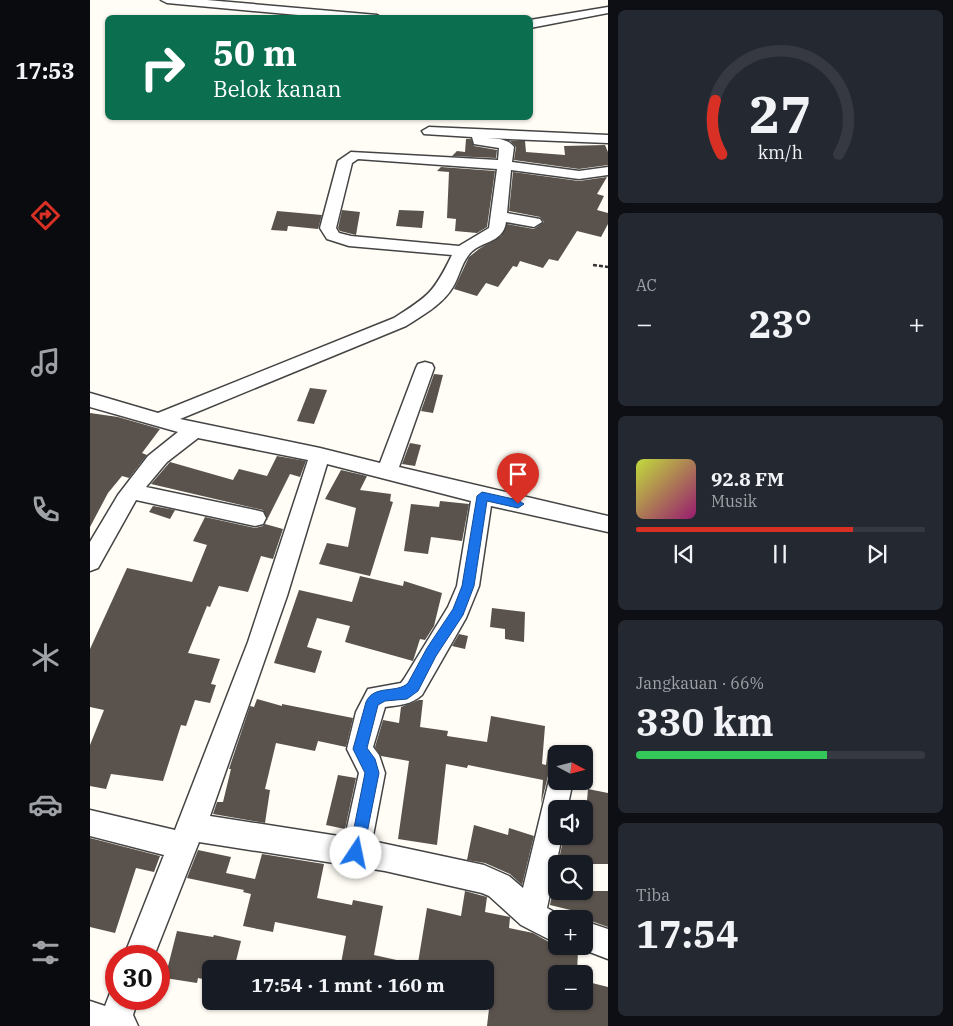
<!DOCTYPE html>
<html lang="id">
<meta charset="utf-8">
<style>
body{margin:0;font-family:"IBM Plex Serif",serif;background:#242831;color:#f1f3f6;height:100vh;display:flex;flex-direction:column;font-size:19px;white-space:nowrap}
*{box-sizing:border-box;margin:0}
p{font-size:16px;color:#9ea1a6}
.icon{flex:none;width:28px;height:28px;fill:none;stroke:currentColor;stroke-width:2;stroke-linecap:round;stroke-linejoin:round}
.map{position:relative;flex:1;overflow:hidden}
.sheet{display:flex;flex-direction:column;gap:10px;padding:10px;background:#0d0f14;width:345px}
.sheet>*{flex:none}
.hud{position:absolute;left:15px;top:15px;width:428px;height:105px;border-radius:8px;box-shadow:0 1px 4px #0004;background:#0b6e4f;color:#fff;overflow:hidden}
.needle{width:32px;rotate:97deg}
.fabs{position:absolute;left:458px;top:745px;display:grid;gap:10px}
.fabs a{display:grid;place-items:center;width:45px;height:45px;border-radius:8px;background:#171b24;box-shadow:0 1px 4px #0004;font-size:25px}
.speed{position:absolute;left:15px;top:945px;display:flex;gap:10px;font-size:25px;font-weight:700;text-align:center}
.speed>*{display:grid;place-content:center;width:65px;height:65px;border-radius:50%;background:#171b24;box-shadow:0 1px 4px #0004;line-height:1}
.speed .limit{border:8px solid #d22;background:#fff;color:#111}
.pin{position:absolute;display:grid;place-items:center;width:42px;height:42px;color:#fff;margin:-51px -21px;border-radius:50% 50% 50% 0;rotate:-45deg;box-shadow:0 0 5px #0007}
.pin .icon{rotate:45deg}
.me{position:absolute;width:55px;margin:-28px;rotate:11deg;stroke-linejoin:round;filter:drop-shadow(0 0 4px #0008)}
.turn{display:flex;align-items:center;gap:18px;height:105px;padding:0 25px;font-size:22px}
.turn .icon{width:65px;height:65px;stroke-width:2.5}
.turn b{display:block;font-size:35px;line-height:42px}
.big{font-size:38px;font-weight:700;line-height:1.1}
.sheet .widget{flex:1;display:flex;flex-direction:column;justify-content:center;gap:8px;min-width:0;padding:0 18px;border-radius:8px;background:#242831}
.sheet .dial{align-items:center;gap:0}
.dial svg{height:130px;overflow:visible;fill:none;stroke:#363941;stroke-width:7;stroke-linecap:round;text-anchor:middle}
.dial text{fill:#f1f3f6;stroke:none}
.song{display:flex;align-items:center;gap:15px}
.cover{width:60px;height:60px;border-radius:8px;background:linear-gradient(135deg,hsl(70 70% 55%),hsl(320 70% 35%))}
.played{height:5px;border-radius:2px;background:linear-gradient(90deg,#d93025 75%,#363941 75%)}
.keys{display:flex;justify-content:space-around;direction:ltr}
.heat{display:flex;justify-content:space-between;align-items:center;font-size:28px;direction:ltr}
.charge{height:8px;border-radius:4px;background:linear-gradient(90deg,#34c759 66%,#363941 0)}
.trip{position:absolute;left:112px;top:960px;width:292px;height:50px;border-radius:8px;background:#171b24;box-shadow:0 1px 4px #0004;font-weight:700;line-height:50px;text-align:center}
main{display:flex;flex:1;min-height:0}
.menu{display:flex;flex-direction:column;width:90px;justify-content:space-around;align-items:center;background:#090b0e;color:#9ea1a6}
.menu .icon{width:35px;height:35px}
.menu .selected{color:#d93025}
.menu b{font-size:22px;color:#f1f3f6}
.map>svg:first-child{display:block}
</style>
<main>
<nav class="menu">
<b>17:53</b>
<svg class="icon selected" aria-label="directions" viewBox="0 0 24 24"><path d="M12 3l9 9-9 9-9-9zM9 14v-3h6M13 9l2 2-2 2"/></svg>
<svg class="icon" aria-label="music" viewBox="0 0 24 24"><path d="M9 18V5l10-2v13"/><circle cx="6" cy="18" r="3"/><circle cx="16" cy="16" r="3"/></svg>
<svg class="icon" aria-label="phone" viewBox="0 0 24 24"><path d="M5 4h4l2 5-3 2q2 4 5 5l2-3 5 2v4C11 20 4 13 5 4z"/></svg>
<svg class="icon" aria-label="climate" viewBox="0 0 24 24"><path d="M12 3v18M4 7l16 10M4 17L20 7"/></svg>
<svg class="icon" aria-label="car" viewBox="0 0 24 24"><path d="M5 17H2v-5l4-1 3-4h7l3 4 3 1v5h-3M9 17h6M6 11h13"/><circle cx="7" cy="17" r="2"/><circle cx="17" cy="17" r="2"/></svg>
<svg class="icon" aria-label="filters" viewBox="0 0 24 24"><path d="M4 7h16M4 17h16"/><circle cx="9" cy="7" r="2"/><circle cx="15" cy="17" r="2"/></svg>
</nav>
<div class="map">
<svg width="518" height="1026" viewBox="0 0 518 1026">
<rect width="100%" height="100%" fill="#fffdf5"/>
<g fill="#5a524d">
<polygon points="376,139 381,139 384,146 407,150 406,158 362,156 367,151 375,152"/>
<polygon points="420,141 435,141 436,152 475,155 474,146 515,145 518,152 518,165 489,169 424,160 426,147"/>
<polygon points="351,167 405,171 397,227 387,233 365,231 366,219 357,218 359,172 347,171"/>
<polygon points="423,172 489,181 517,177 507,194 514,196 507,210 518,213 518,224 511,237 487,231 468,261 459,259 453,268 430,261 427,267 423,266 408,287 396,283 387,296 364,289 379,257 389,249 411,236 417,224 444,229 454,222 450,217 419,211"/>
<polygon points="252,210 270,212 266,235 250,231 248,228"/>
<polygon points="309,210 334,211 332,228 306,226"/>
<polygon points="187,211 232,215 228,229 198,226 197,231 181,230"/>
<polygon points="344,374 353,375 343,413 331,411"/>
<polygon points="220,388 237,390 224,424 207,421"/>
<polygon points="0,413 28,417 70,429 52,453 57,455 39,478 32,476 18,493 0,527"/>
<polygon points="320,443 331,445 325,466 312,464"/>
<polygon points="187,456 216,461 210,477 200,474 175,524 193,529 183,559 171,556 158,592 129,586 120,607 117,606 98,653 130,659 121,684 126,685 120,703 105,700 96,726 91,725 73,781 21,774 16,789 0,786 0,745 14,710 0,707 0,649 37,568 102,582 117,545 103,541 115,517 165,528 173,526 178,519 173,510 61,484 80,462 143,480 149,469 177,476"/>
<polygon points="251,470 277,476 270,490 301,494 300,501 303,502 280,576 229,564 237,543 258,547 266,508 235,499"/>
<polygon points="350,501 379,504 372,541 341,537 338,554 314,551 321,504 349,507"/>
<polygon points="63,506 85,510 80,519 59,512"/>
<polygon points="270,576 313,586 314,581 352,593 344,626 335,640 330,639 323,661 255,642 260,626 227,618 217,647 232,651 225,673 184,663 209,590 262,602"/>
<polygon points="402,608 435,612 434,642 415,639 415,629 400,627"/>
<polygon points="369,634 378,636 375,649 362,646"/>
<polygon points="167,699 192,706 192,704 263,718 256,747 228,741 225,751 186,743 175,789 180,790 175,823 123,814 127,802 133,802 141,769 139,769 160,706 164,707"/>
<polygon points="329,700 333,700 330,727 358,731 357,736 397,742 401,716 455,726 452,764 456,765 458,750 466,750 466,768 459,772 451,804 453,780 378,765 377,768 356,764 347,845 308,839 319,761 291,756 285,747 293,720 309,723 311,707"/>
<polygon points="248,775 266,778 255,829 236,825"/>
<polygon points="498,789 518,793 518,864 468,864 474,836 494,836"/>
<polygon points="384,825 418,835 419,828 444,836 432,885 420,874 395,863 377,860"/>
<polygon points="0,838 70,856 64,872 46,868 25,933 0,927"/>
<polygon points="108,850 141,857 136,873 165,879 172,854 234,864 227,898 262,905 263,900 293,906 284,955 320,963 319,969 250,969 256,936 185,922 183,932 153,926 161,894 153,892 154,890 97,878"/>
<polygon points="466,873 466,891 518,891 518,927 501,921 501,915 460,905"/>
<polygon points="375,891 397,897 395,912 420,917 419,928 443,933 466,946 482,946 488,950 487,974 466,974 466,1001 494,1001 494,981 518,987 518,1026 397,1026 400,1000 396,1000 396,969 327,969 337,908 371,916"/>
<polygon points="87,931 123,937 124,935 151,941 144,969 121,969 121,981 108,978 107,983 75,978"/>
</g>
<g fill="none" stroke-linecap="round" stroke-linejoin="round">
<g stroke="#444" stroke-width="3">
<g id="street">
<polygon points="71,0 117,0 287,15 292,18 241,18 77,3"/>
<polygon points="518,7 518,13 440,28 440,20"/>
<path d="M339,127L518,135V143L396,138C407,139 417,138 424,147L422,162L489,171L518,167V175L489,179L421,170L417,213L450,219L452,222L444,227L416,222C413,245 388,240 378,256C371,265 369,277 363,287C352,305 333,315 316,326L90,419L230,448L290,463L326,368L328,364L335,362L342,364L344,368L309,467L518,516V532L401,506L389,586L376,618L332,695C321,705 309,705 295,707L283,747L289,755L295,773L282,841L394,865L419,876L433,888L461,772L466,770V781H483L477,809H466V836H472L457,908L477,919H466V943L431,925L399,896L392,893L295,871L109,842L64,956H34L74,855L0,836V810L85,830L158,642L218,460L108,438L77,462L56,487L165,510L173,512L176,518L173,524L165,526L46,500L8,568L0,571V542L28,495L58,456L88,432L0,407V393L68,413L304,318C339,296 344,292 362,255L259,246L237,239L230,228L248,161L261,152L408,160L409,148L384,144L382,137L334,134L332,131ZM268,159L407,169L399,228L369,246L261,236L249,233L246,228L262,163ZM237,464L381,501L367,586L358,607L314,679L311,683L278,689L266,712L257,749L269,773L255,837L120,816L197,596Z"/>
<polygon points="494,921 518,929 518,959 484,946 494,946"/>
<polygon points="26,986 26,999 48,999 43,1015 48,1026 0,1026 0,1001 15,1006 22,988"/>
</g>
</g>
<polyline stroke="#333" stroke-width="2.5" stroke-dasharray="4 2" stroke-linecap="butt" points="503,265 518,267"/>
<use href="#street" fill="#fff" fill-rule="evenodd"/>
</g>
<path fill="#1a73e8" stroke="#114b97" d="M392,492L428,500L434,504L428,508L397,501L384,586L373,615L346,656L328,691L317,699L295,701L288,705L277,748L285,759L289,773L273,853L271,859L266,861L261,859L259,853L275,773L263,749L276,702C284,684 307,694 318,683L337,648L363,609L372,586L387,496Z"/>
</svg>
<div class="fabs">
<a><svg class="needle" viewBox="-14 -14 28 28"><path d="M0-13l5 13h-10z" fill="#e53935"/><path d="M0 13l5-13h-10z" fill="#9ea1a6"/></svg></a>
<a><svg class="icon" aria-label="sound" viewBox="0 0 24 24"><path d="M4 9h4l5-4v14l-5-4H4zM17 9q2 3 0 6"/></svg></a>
<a><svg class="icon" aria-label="search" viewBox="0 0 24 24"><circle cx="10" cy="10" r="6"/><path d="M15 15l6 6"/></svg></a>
<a>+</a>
<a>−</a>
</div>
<div class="speed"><div class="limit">30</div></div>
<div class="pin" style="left:428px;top:504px;background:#d93025"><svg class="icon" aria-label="arrive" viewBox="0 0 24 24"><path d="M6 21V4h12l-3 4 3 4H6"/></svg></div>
<svg class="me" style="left:266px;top:853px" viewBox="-20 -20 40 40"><circle r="19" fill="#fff"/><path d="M0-13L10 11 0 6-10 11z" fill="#1a73e8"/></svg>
<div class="trip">17:54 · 1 mnt · 160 m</div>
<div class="hud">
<div class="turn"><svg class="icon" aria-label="right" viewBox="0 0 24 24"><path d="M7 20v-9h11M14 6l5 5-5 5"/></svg><div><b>50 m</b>Belok kanan</div></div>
</div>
</div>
<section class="sheet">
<div class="widget dial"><svg viewBox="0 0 100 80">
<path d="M14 69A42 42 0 1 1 86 69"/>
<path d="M14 69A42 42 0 0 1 10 36" stroke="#d93025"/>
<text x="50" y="56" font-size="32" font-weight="700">27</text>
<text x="50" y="72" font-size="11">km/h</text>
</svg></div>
<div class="widget"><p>AC</p>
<div class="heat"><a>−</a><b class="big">23°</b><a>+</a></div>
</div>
<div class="widget">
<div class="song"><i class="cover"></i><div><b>92.8 FM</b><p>Musik</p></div></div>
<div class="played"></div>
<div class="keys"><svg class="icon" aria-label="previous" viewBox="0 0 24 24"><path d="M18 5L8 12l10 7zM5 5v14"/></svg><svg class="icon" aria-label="pause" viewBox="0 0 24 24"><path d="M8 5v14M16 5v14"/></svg><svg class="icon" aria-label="next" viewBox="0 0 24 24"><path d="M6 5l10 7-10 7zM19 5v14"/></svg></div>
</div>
<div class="widget"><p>Jangkauan · 66%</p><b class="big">330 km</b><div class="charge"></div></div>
<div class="widget"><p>Tiba</p><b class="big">17:54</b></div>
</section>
</main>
